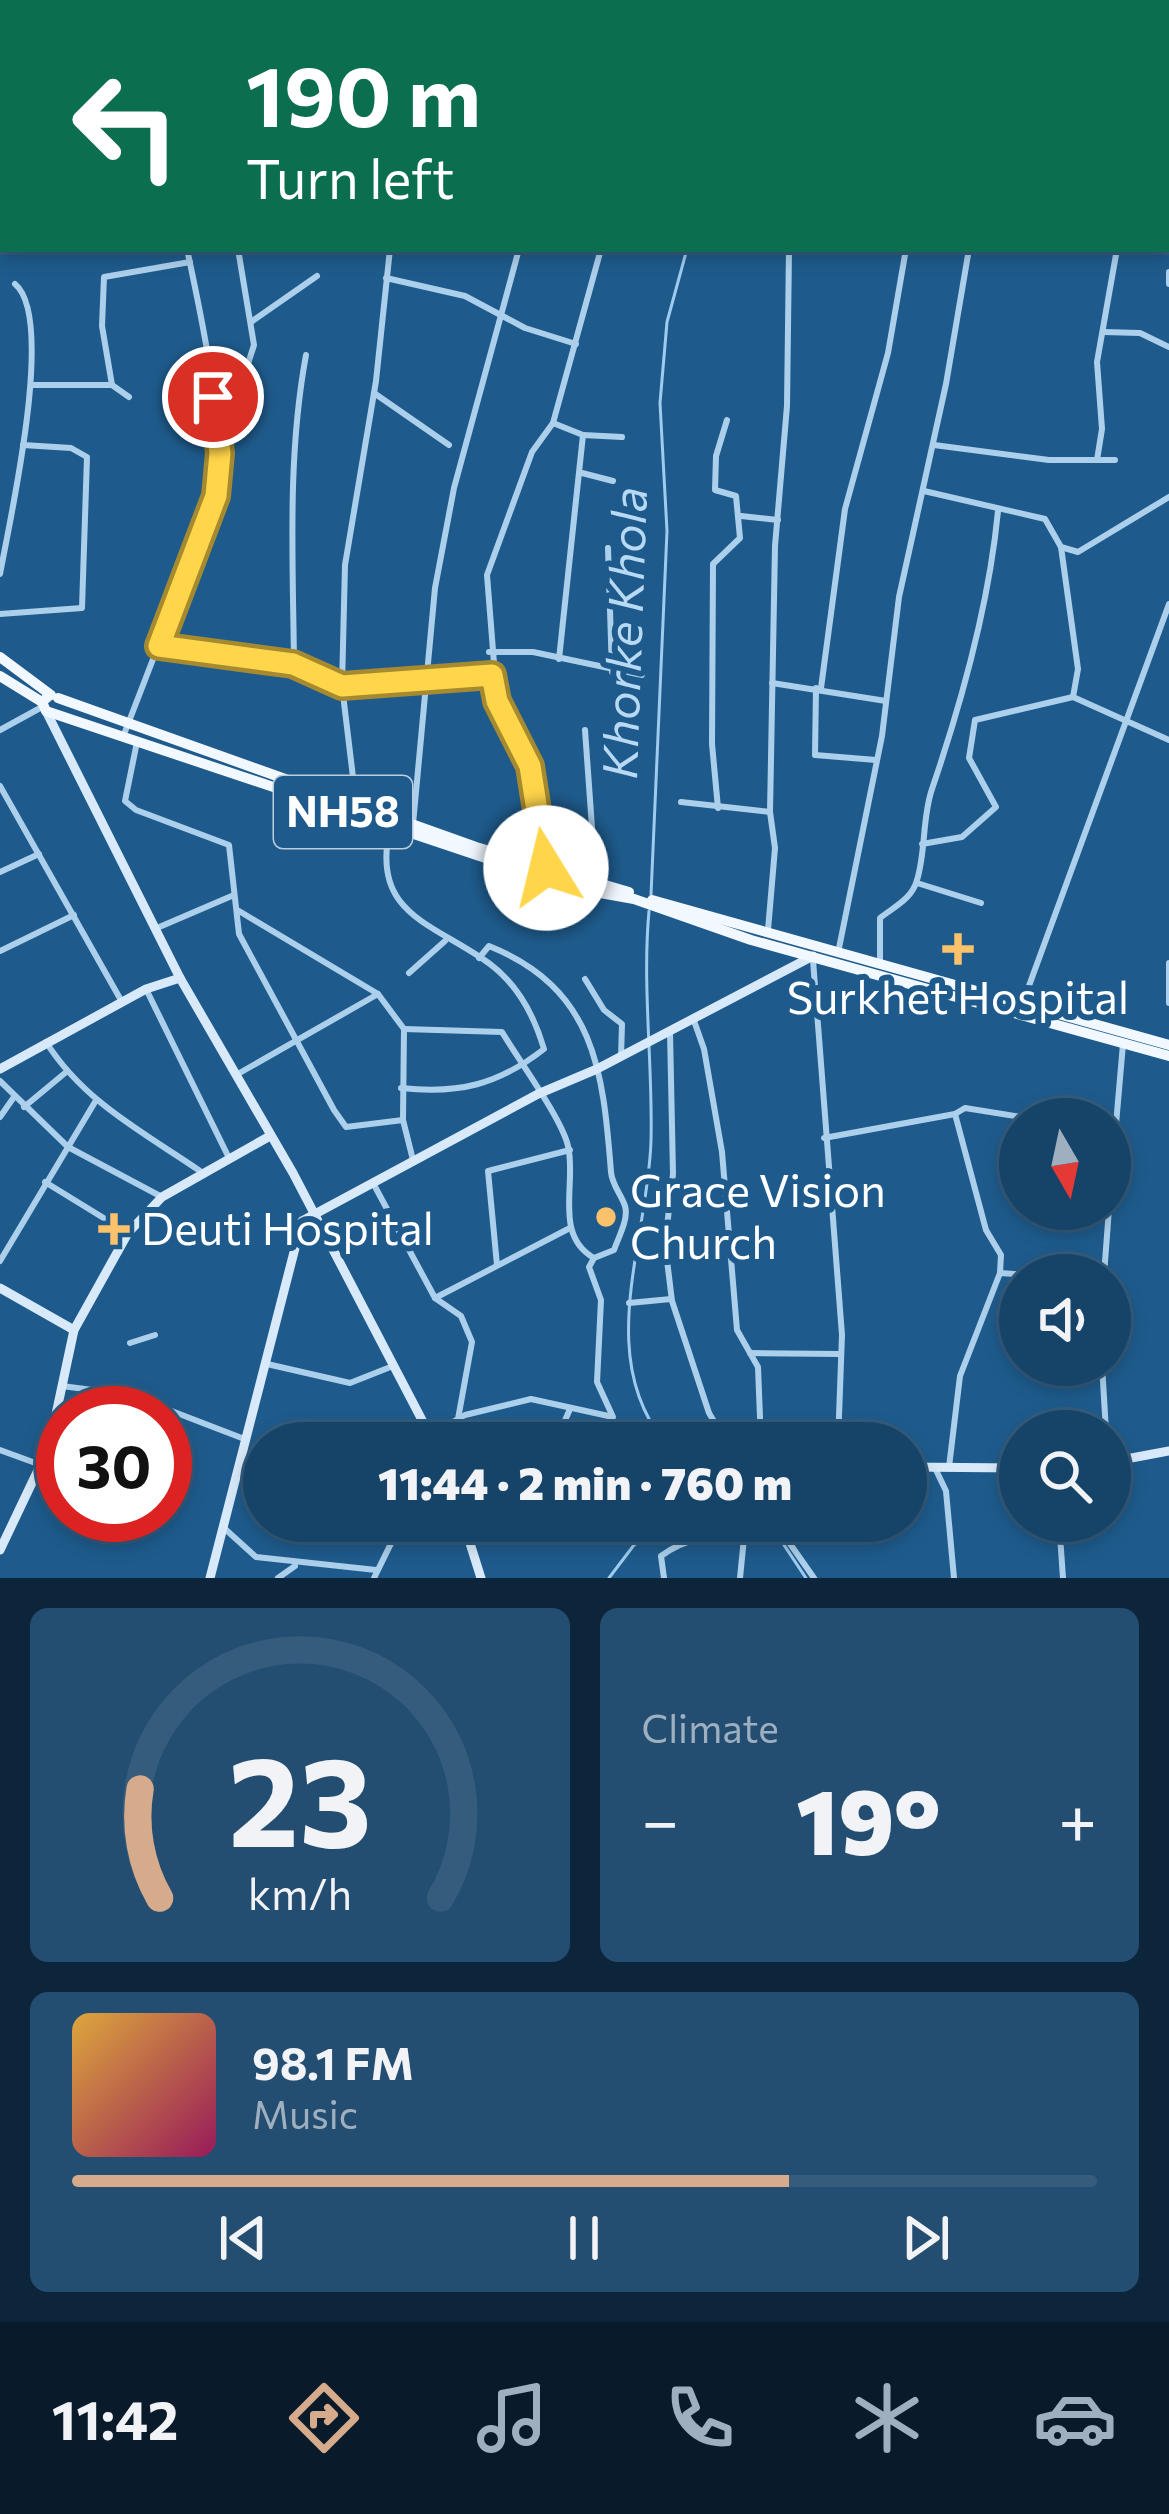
<!DOCTYPE html>
<meta charset="utf-8">
<style>
body{margin:0;font-family:Commissioner,sans-serif;background:#234e71;color:#f1f3f6;height:100vh;display:flex;flex-direction:column;font-size:45px;white-space:nowrap}
*{box-sizing:border-box;margin:0}
p{font-size:39px;color:#9eb0c0}
.icon{flex:none;width:66px;height:66px;fill:none;stroke:currentColor;stroke-width:2;stroke-linecap:round;stroke-linejoin:round}
.map{position:relative;height:1578px;overflow:hidden}
.panel{display:flex;flex-direction:column;gap:30px;padding:30px;background:#0c253a;flex:1}
.panel>*{flex:none}
.guide{position:absolute;left:0px;top:0px;width:1170px;height:252px;box-shadow:0 6px 18px #0003,0 0 0 3px #355c7d;background:#0b6e4f;color:#fff;overflow:hidden}
.needle{width:78px;rotate:171deg}
.fabs{position:absolute;left:999px;top:1098px;display:grid;gap:24px}
.fabs a{display:grid;place-items:center;width:132px;height:132px;border-radius:50%;background:#164469;box-shadow:0 6px 18px #0003,0 0 0 3px #355c7d;font-size:60px}
.speed{position:absolute;left:36px;top:1386px;display:flex;gap:24px;font-size:60px;font-weight:700;text-align:center}
.speed>*{display:grid;place-content:center;width:156px;height:156px;border-radius:50%;background:#164469;box-shadow:0 6px 18px #0003,0 0 0 3px #355c7d;line-height:1}
.speed .limit{border:18px solid #d22;background:#fff;color:#111}
.pin{position:absolute;display:grid;place-items:center;width:102px;height:102px;color:#fff;margin:-51px;border:6px solid #fff;border-radius:50%;box-shadow:0 3px 12px #0007}
.me{position:absolute;width:132px;margin:-66px;rotate:351deg;stroke-linejoin:round;filter:drop-shadow(0 0 9px #0008)}
.turn{display:flex;align-items:center;gap:42px;height:252px;padding:0 48px;font-size:54px}
.turn .icon{width:156px;height:156px;stroke-width:2.5}
.turn b{display:block;font-size:84px;line-height:102px}
.big{font-size:90px;font-weight:800;line-height:1.1}
.panel .card{flex:1;display:flex;flex-direction:column;justify-content:center;gap:18px;min-width:0;padding:0 42px;border-radius:18px;background:#234e71}
.panel .dial{align-items:center;gap:0}
.dial svg{height:312px;overflow:visible;fill:none;stroke:#355c7d;stroke-width:7;stroke-linecap:round;text-anchor:middle}
.dial text{fill:#f1f3f6;stroke:none}
.song{display:flex;align-items:center;gap:36px}
.cover{width:144px;height:144px;border-radius:18px;background:linear-gradient(135deg,hsl(40 70% 55%),hsl(330 70% 35%))}
.played{height:12px;border-radius:6px;background:linear-gradient(90deg,#d6ab8b 70%,#355c7d 70%)}
.keys{display:flex;justify-content:space-around;direction:ltr}
.heat{display:flex;justify-content:space-between;align-items:center;font-size:66px;direction:ltr}
.panel .tiles{flex:1;display:grid;gap:30px;grid-template-columns:1fr 1fr}
.card:last-child{grid-column:span 2}
.trip{position:absolute;left:243px;top:1422px;width:684px;height:120px;border-radius:60px;background:#164469;box-shadow:0 6px 18px #0003,0 0 0 3px #355c7d;font-weight:800;line-height:120px;text-align:center}
.menu{display:flex;height:192px;justify-content:space-around;align-items:center;background:#091b2a;color:#9eb0c0}
.menu .icon{width:84px;height:84px}
.menu .on{color:#d6ab8b}
.menu b{font-size:54px;color:#f1f3f6}
.map>svg:first-child{display:block}
</style>
<div class="map">
<svg width="1169" height="1578" viewBox="0 0 1169 1578">
<rect width="100%" height="100%" fill="#1e5b8c"/>
<g fill="none" stroke-linecap="round" stroke-linejoin="round">
<g stroke="#9fccee" stroke-width="3">
<polyline points="643,0 644,3"/>
<polyline points="651,895 667,531 660,403 667,322 687,249"/>
<path d="M649,911C642,987 653,1065 651,1141C648,1241 594,1355 665,1443"/>
<polyline points="768,1521 806,1578"/>
<polyline points="609,1578 634,1545 673,1521"/>
</g>
<g stroke="#acd0ec" stroke-width="6">
<polyline points="1,0 4,3"/>
<polyline points="47,0 50,3"/>
<polyline points="119,0 143,1"/>
<polyline points="723,0 724,3"/>
<polyline points="264,3 265,0"/>
<polyline points="333,3 335,0"/>
<polyline points="469,3 470,0"/>
<polyline points="652,3 658,0"/>
<polyline points="814,3 815,0"/>
<polyline points="1024,3 1025,0"/>
<polyline points="1167,72 1169,45"/>
<polyline points="1167,77 1169,77"/>
<polyline points="0,92 3,92"/>
<polyline points="1167,129 1169,129"/>
<polyline points="0,141 3,141"/>
<polyline points="1169,272 1169,284"/>
<polyline points="386,278 465,296 525,328 576,344"/>
<polyline points="251,322 317,276"/>
<polyline points="1104,332 1140,333 1169,347"/>
<polyline points="33,385 112,385 129,397"/>
<polyline points="112,385 102,326 104,277 190,262"/>
<polyline points="374,393 449,445"/>
<polyline points="553,423 583,435 559,659"/>
<polyline points="583,435 622,437"/>
<polyline points="934,445 1049,460 1115,460"/>
<polyline points="221,449 254,345 238,249"/>
<polyline points="1097,460 1102,429 1097,362 1117,249"/>
<polyline points="582,473 613,481"/>
<polyline points="924,491 1045,519 1061,547 1078,552 1169,497"/>
<polyline points="741,516 778,520"/>
<polyline points="1061,547 1078,669 1073,697 1169,740"/>
<polyline points="608,548 612,672"/>
<path d="M0,574C10,519 56,318 15,284"/>
<polyline points="0,614 82,608 87,457 71,448 23,445"/>
<polyline points="160,646 294,664 342,686 492,675"/>
<polyline points="489,652 533,652 642,675"/>
<path d="M294,664C293,560 287,458 306,355"/>
<polyline points="772,683 886,701"/>
<polyline points="816,688 815,755 876,760"/>
<polyline points="821,688 845,509 888,353 906,249"/>
<polyline points="0,730 42,707"/>
<polyline points="585,730 596,883"/>
<path d="M123,737L216,496C223,414 204,329 187,249"/>
<polyline points="137,742 125,801 136,810 229,845 239,934 334,1110 346,1127 403,1120 413,1160"/>
<polyline points="0,786 122,1002"/>
<polyline points="356,802 342,686 345,565 376,381 390,249"/>
<polyline points="681,802 770,812"/>
<polyline points="718,808 712,744 713,564 740,538 736,496 715,490 716,456 727,420"/>
<polyline points="413,824 435,588 454,488 519,249"/>
<path d="M390,829C370,915 434,923 490,964C518,985 534,1015 544,1049C498,1085 459,1094 401,1088"/>
<polyline points="922,844 962,837 996,807 969,758 975,720 1073,697"/>
<polyline points="545,865 530,766 497,701 487,575 532,452 553,423 601,249"/>
<polyline points="0,872 39,854"/>
<polyline points="917,883 981,903"/>
<polyline points="239,911 378,994 404,1029 403,1119"/>
<polyline points="157,928 234,895"/>
<polyline points="768,930 775,848 770,812 775,546 787,406 789,249"/>
<polyline points="0,951 74,915"/>
<polyline points="838,953 882,736 899,597 946,384 969,249"/>
<polyline points="813,960 842,1335 838,1443"/>
<path d="M880,962V918C894,907 912,899 917,880C926,851 922,818 932,789C962,701 989,605 998,511"/>
<polyline points="1169,963 1169,1003"/>
<polyline points="409,973 445,941"/>
<polyline points="585,979 604,1010 622,1024 621,1057"/>
<polyline points="146,989 229,1158"/>
<polyline points="1019,1013 1169,604"/>
<polyline points="693,1018 704,1049 722,1152 737,1330 758,1367 761,1443"/>
<path d="M404,1029L502,1032C518,1059 562,1119 568,1146C577,1182 553,1235 594,1258"/>
<polyline points="670,1032 673,1174 665,1244 672,1301 709,1413 727,1443"/>
<path d="M46,1042C84,1102 143,1132 200,1171"/>
<polyline points="236,1075 378,994"/>
<polyline points="0,1081 68,1147 162,1197"/>
<polyline points="24,1107 65,1073"/>
<polyline points="955,1114 965,1108 1034,1119"/>
<polyline points="0,1117 14,1097"/>
<polyline points="824,1138 955,1114 986,1230 1001,1255 1000,1273 960,1376 949,1467"/>
<polyline points="45,1182 128,1233"/>
<polyline points="373,1183 435,1298 461,1316 472,1342 458,1419"/>
<polyline points="1110,1193 1123,1044"/>
<polyline points="0,1261 95,1102"/>
<polyline points="497,1265 488,1171 570,1150"/>
<polyline points="1000,1273 1027,1275"/>
<polyline points="1104,1275 1109,1209"/>
<polyline points="435,1298 570,1228"/>
<polyline points="629,1303 671,1299"/>
<polyline points="130,1343 155,1335"/>
<polyline points="750,1353 840,1354"/>
<polyline points="267,1364 350,1383 393,1366"/>
<polyline points="1102,1365 1106,1431"/>
<polyline points="62,1386 130,1395 247,1440"/>
<path d="M430,1435L465,1415L531,1399L613,1417L597,1382L601,1300L589,1267L594,1258L614,1250C618,1238 629,1219 625,1206C621,1194 612,1185 611,1172C603,1070 595,989 489,946L479,958"/>
<polyline points="555,1443 570,1409"/>
<polyline points="0,1450 41,1465"/>
<polyline points="935,1468 946,1491 954,1578"/>
<polyline points="774,1521 814,1578"/>
<polyline points="1059,1521 1063,1578"/>
<polyline points="224,1528 256,1557 376,1570"/>
<polyline points="278,1578 295,1566"/>
<polyline points="374,1578 402,1521"/>
<path d="M664,1578L661,1556C684,1539 717,1531 744,1538L740,1578"/>
</g>
<g stroke="#d8eaf9" stroke-width="9">
<polyline points="46,711 180,978 293,1173 434,1443"/>
<polyline points="0,1069 146,989 180,978"/>
<polyline points="0,1288 74,1330"/>
<polyline points="1110,1462 1169,1451"/>
<polyline points="906,1467 1020,1468"/>
<polyline points="463,1521 481,1578"/>
<polyline points="0,1550 49,1447 74,1330 128,1233 162,1197 270,1136"/>
<polyline points="210,1578 302,1221 538,1094 597,1069 813,956"/>
</g>
<g stroke="#f1f8ff" stroke-width="10">
<polyline points="0,657 51,695"/>
<polyline points="0,676 42,702"/>
<polyline points="50,695 42,702 46,711 578,889 634,899 751,940 1169,1056"/>
<polyline points="58,698 476,847 629,892"/>
<polyline points="652,900 1169,1045"/>
</g>
</g>
<g fill="none" stroke-linecap="round" stroke-linejoin="round">
<g stroke="#a68a30" stroke-width="30">
<polyline id="route" points="213,397 220,453 216,496 159,646 293,664 342,686 492,675 497,701 530,766 546,868"/>
</g>
<use href="#route" stroke="#ffd54a" stroke-width="21"/>
</g>
<g fill="#fbc16b" stroke="#1e5b8c" stroke-width="4.5">
<path d="M952 931h12v12h12v12h-12v12h-12v-12h-12v-12h12z"/>
<circle cx="606" cy="1217" r="12"/>
<path d="M108 1211h12v12h12v12h-12v12h-12v-12h-12v-12h12z"/>
</g>
<g text-anchor="middle" stroke-width="12" stroke-linejoin="round" paint-order="stroke">
<rect fill="#1e5b8c" stroke="#bccedc" stroke-width="3" x="274" y="776" width="138" height="72" rx="9"/>
<g font-size="42" font-weight="bold" fill="#fff">
<text x="343" y="827">NH58</text>
</g>
<g font-size="45" fill="#fff" stroke="#1e5b8c" text-anchor="start">
<text x="958" y="1014" text-anchor="middle">Surkhet Hospital</text>
<text x="630" y="1207">Grace Vision<tspan x="630" dy="52">Church</tspan></text>
<text x="141" y="1245">Deuti Hospital</text>
</g>
<g font-size="48" font-style="italic" fill="#b7d9f3" stroke="#1e5b8c">
<text transform="translate(625 633) rotate(-88)" y="17">Khorke Khola</text>
</g>
</g>
</svg>
<div class="fabs">
<a><svg class="needle" viewBox="-14 -14 28 28"><path d="M0-13l5 13h-10z" fill="#e53935"/><path d="M0 13l5-13h-10z" fill="#9eb0c0"/></svg></a>
<a><svg class="icon" aria-label="sound" viewBox="0 0 24 24"><path d="M4 9h4l5-4v14l-5-4H4zM17 9q2 3 0 6"/></svg></a>
<a><svg class="icon" aria-label="search" viewBox="0 0 24 24"><circle cx="10" cy="10" r="6"/><path d="M15 15l6 6"/></svg></a>
</div>
<div class="speed"><div class="limit">30</div></div>
<div class="pin" style="left:213px;top:397px;background:#d93025"><svg class="icon" aria-label="arrive" viewBox="0 0 24 24"><path d="M6 21V4h12l-3 4 3 4H6"/></svg></div>
<svg class="me" style="left:546px;top:868px" viewBox="-20 -20 40 40"><circle r="19" fill="#fff"/><path d="M0-13L10 11 0 6-10 11z" fill="#ffd54a"/></svg>
<div class="trip">11:44 · 2 min · 760 m</div>
<div class="guide">
<div class="turn"><svg class="icon" aria-label="left" viewBox="0 0 24 24"><path d="M17 20v-9H6M10 6l-5 5 5 5"/></svg><div><b>190 m</b>Turn left</div></div>
</div>
</div>
<section class="panel">
<div class="tiles">
<div class="card dial"><svg viewBox="0 0 100 80">
<path d="M14 69A42 42 0 1 1 86 69"/>
<path d="M14 69A42 42 0 0 1 9 41" stroke="#d6ab8b"/>
<text x="50" y="56" font-size="32" font-weight="700">23</text>
<text x="50" y="72" font-size="11">km/h</text>
</svg></div>
<div class="card"><p>Climate</p>
<div class="heat"><a>−</a><b class="big">19°</b><a>+</a></div>
</div>
<div class="card">
<div class="song"><i class="cover"></i><div><b>98.1 FM</b><p>Music</p></div></div>
<div class="played"></div>
<div class="keys"><svg class="icon" aria-label="previous" viewBox="0 0 24 24"><path d="M18 5L8 12l10 7zM5 5v14"/></svg><svg class="icon" aria-label="pause" viewBox="0 0 24 24"><path d="M8 5v14M16 5v14"/></svg><svg class="icon" aria-label="next" viewBox="0 0 24 24"><path d="M6 5l10 7-10 7zM19 5v14"/></svg></div>
</div>
</div>
</section>
<nav class="menu">
<b>11:42</b>
<svg class="icon on" aria-label="directions" viewBox="0 0 24 24"><path d="M12 3l9 9-9 9-9-9zM9 14v-3h6M13 9l2 2-2 2"/></svg>
<svg class="icon" aria-label="music" viewBox="0 0 24 24"><path d="M9 18V5l10-2v13"/><circle cx="6" cy="18" r="3"/><circle cx="16" cy="16" r="3"/></svg>
<svg class="icon" aria-label="phone" viewBox="0 0 24 24"><path d="M5 4h4l2 5-3 2q2 4 5 5l2-3 5 2v4C11 20 4 13 5 4z"/></svg>
<svg class="icon" aria-label="climate" viewBox="0 0 24 24"><path d="M12 3v18M4 7l16 10M4 17L20 7"/></svg>
<svg class="icon" aria-label="car" viewBox="0 0 24 24"><path d="M5 17H2v-5l4-1 3-4h7l3 4 3 1v5h-3M9 17h6M6 11h13"/><circle cx="7" cy="17" r="2"/><circle cx="17" cy="17" r="2"/></svg>
</nav>
